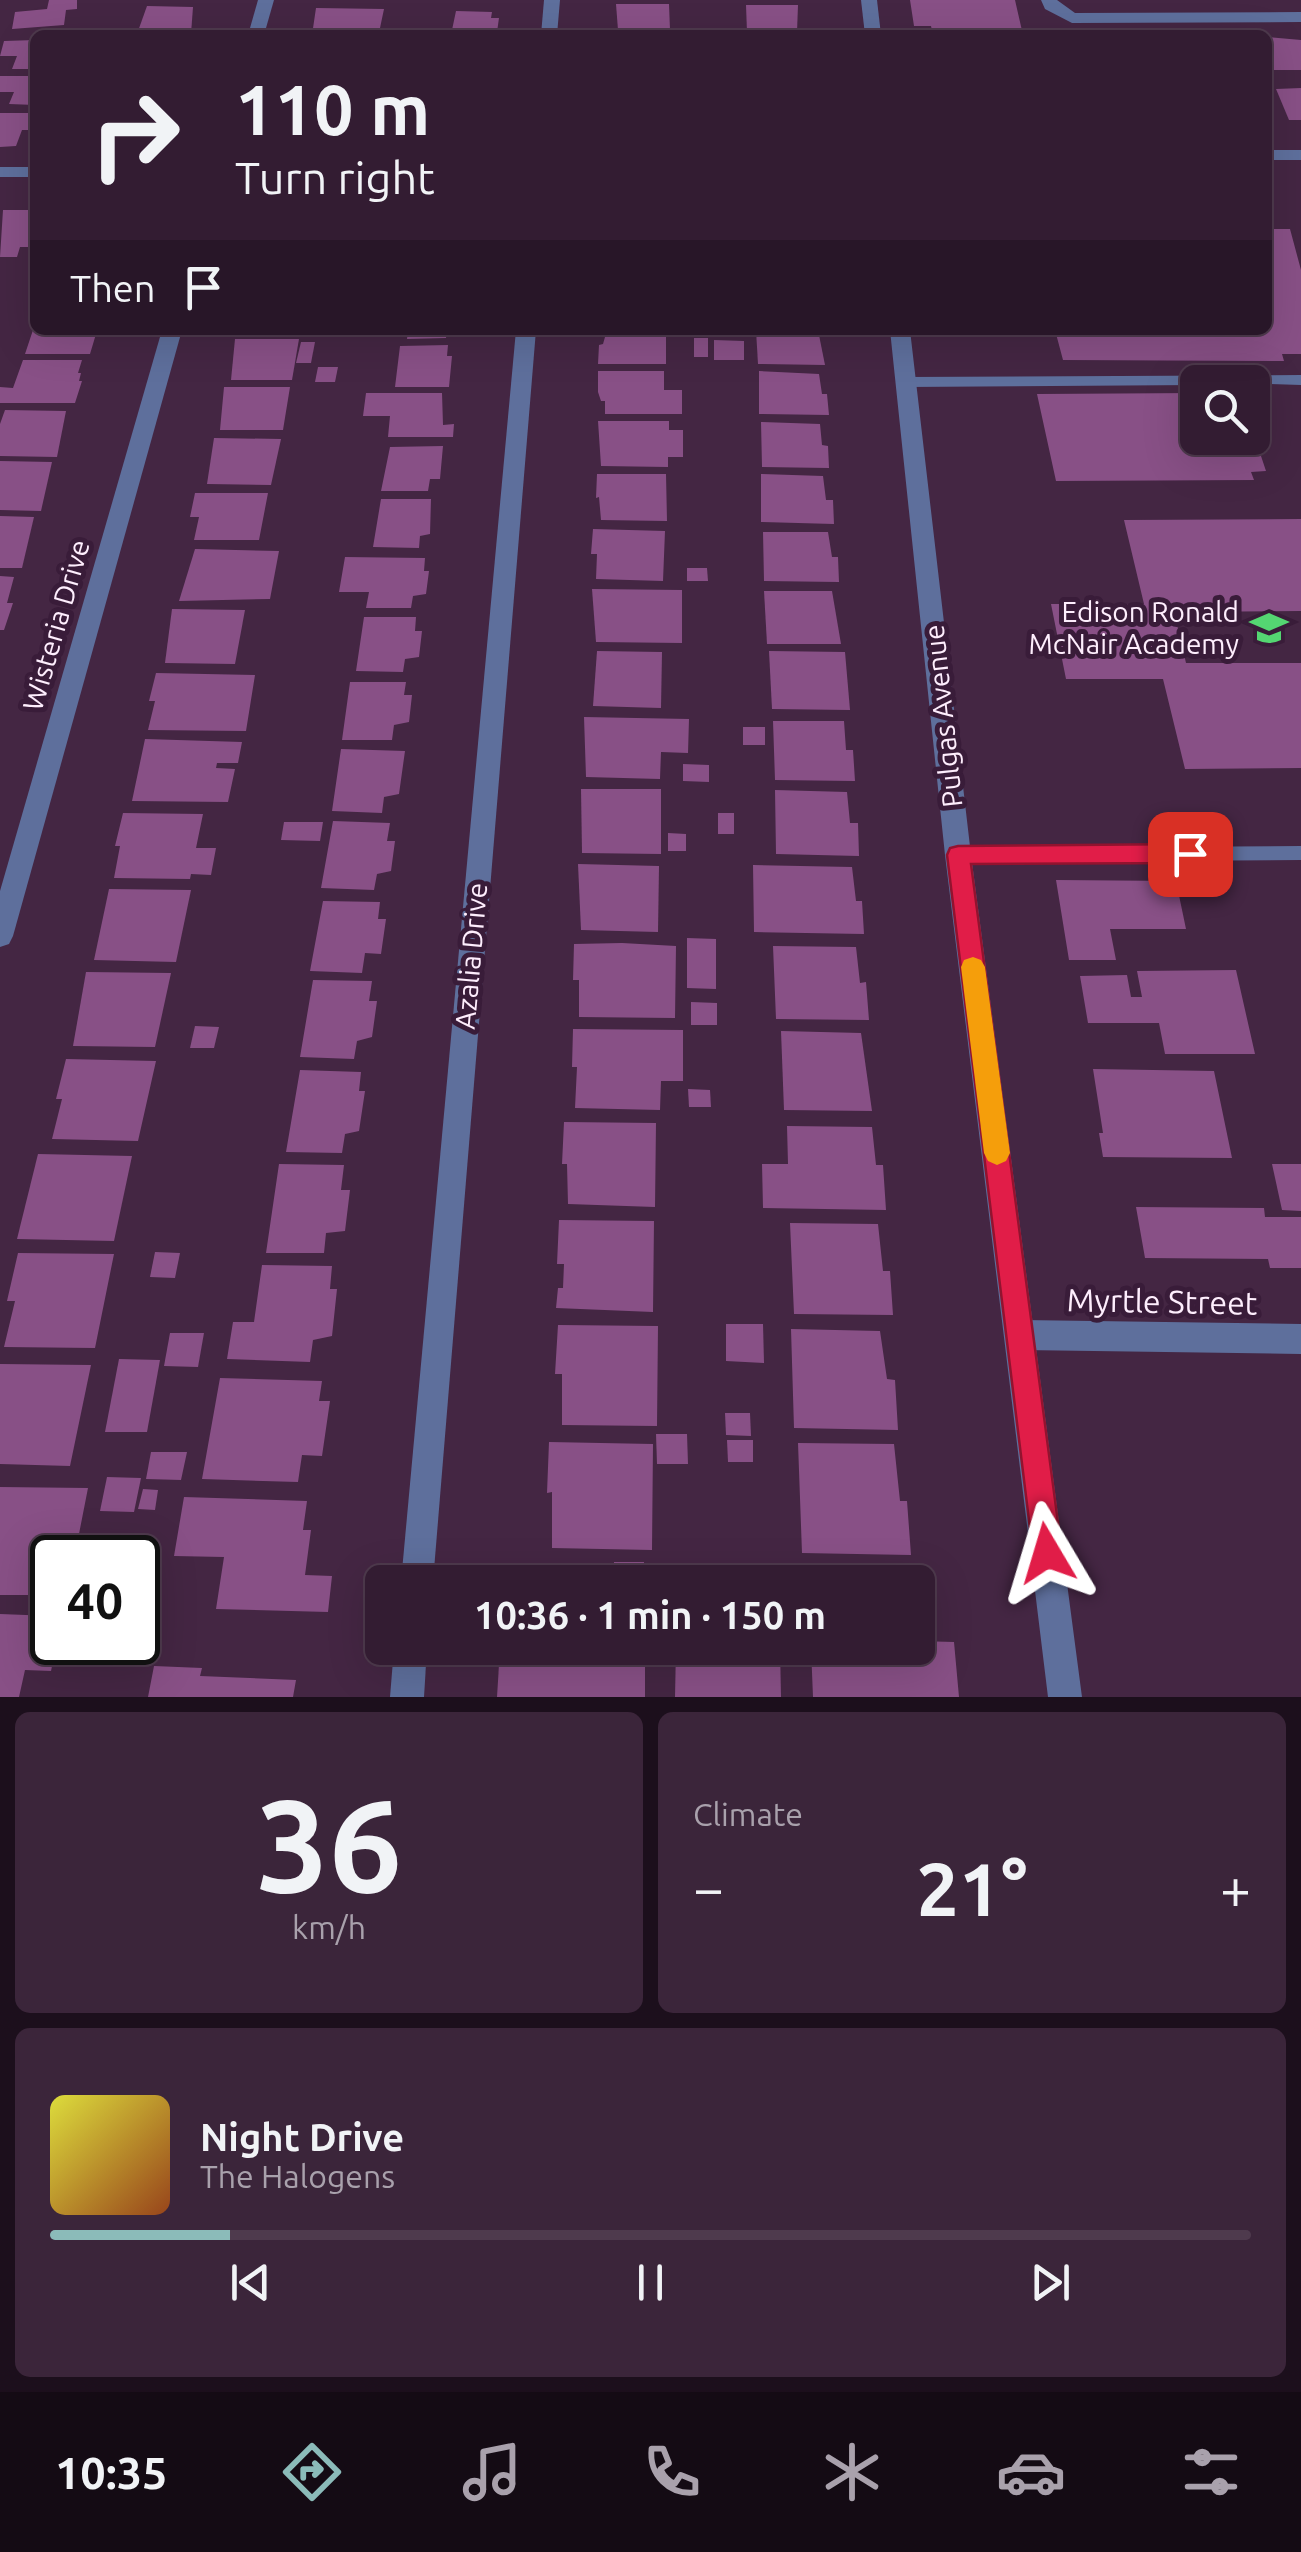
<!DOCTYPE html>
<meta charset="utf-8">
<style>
body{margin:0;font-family:Ubuntu,sans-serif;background:#3b253a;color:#f1f3f6;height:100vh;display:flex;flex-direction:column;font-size:38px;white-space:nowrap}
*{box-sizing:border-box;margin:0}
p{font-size:32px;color:#a9a1ac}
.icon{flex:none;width:55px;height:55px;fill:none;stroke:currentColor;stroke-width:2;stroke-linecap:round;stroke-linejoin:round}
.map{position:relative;height:1697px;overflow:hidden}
.side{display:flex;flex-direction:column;gap:15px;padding:15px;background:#1c0f1c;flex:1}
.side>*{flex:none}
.top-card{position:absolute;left:30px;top:30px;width:1242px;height:305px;border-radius:15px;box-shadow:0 10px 40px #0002,0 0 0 2px #4e3a4d;background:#331c32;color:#f1f3f6;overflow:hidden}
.controls{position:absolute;left:1180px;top:365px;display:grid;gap:20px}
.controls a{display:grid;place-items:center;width:90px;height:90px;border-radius:15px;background:#331c32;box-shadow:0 10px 40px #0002,0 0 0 2px #4e3a4d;font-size:50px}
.speed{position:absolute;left:30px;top:1535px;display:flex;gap:20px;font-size:50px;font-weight:700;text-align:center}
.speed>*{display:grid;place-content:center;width:130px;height:130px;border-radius:50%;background:#331c32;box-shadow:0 10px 40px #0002,0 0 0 2px #4e3a4d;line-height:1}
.speed .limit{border:5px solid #111;border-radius:15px;background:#fff;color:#111}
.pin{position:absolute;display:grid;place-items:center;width:85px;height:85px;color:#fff;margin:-42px;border-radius:20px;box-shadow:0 5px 15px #0006}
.me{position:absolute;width:110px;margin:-55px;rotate:353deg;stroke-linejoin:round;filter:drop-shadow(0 0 8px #0008)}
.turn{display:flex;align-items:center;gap:35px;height:210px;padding:0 40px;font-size:45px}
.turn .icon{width:130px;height:130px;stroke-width:2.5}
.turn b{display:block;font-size:70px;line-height:85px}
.then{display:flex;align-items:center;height:95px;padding:0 40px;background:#0003;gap:20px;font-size:38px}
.big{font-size:75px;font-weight:600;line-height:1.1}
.side .card{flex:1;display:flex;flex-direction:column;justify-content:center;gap:15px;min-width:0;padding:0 35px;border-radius:15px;background:#3b253a}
.side .dial{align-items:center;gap:0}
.dial b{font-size:130px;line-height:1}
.song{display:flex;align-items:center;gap:30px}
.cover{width:120px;height:120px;border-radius:15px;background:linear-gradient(135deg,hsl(60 70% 55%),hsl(20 70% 35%))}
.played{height:10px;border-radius:5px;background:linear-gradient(90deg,#8bbbb9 15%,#4e3a4d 15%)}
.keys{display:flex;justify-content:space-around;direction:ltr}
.heat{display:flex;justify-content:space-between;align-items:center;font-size:55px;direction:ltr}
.side .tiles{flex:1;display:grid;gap:15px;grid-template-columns:1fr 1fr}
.card:last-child{grid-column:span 2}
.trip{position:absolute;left:365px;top:1565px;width:570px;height:100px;border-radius:15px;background:#331c32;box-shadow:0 10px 40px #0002,0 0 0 2px #4e3a4d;font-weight:600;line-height:100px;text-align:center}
.tabs{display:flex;height:160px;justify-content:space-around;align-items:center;background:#140b14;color:#a9a1ac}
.tabs .icon{width:70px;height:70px}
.tabs .current{color:#8bbbb9}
.tabs b{font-size:45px;color:#f1f3f6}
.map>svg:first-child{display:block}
</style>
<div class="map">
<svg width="1301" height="1697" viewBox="0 0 1301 1697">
<rect width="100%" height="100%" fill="#442643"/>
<g fill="#885086">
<polygon points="49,0 77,0 77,9 66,10 64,25 12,29 15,12 47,9"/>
<polygon points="910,0 1015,0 1023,35 933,35 931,26 914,26"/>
<polygon points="616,4 669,4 670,30 618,30"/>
<polygon points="746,5 798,5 797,32 747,32"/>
<polygon points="147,6 193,7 191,34 137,34"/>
<polygon points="316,8 384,9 380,28 365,28 364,35 312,35"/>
<polygon points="456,11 492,12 491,18 499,18 497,32 429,35 430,29 452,30"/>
<polygon points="1268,37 1301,40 1301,70 1269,70"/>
<polygon points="35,40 35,69 12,69 17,56 0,56 4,41"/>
<polygon points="0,76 35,76 35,105 9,104 14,92 0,92"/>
<polygon points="1301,88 1301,120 1289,120 1276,89"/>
<polygon points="0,113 35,113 33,130 22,130 16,146 0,147"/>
<polygon points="3,210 35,210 31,226 35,226 35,247 20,247 17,257 0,257"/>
<polygon points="1268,229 1290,229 1301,270 1301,354 1282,354 1284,361 1063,360 1055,330 1268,330"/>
<polygon points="33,330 92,330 90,335 96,334 90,354 25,354"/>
<polygon points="408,330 447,330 446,338 407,339"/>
<polygon points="607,330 666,330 666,364 598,364 599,345 603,344"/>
<polygon points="756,330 818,330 825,365 758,364"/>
<rect x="694" y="338" width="14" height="19"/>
<polygon points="235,339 299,339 292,380 231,380"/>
<polygon points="714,340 744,341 744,360 714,360"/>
<polygon points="301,342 315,342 311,363 296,363"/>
<polygon points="448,345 447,356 452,356 449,387 395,387 400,346"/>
<polygon points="23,360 82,360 78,373 81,373 79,381 82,381 75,403 0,403 0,387 13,388"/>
<polygon points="318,367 338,367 335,382 315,382"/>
<polygon points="598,371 664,371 664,390 682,390 682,414 605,414 605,401 601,401 598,392"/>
<polygon points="759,371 819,374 822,394 827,394 829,415 759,414"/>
<polygon points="224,387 290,387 283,430 220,430"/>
<polygon points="366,393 442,393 443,425 454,424 453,437 388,437 390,416 363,416"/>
<polygon points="1198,393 1198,438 1255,438 1266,471 1251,472 1254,480 1056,481 1037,394"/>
<polygon points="5,410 66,411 57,457 0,456 0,424"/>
<polygon points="598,421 669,421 669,430 683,430 683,457 668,457 668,467 601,466"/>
<polygon points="761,422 820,424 822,445 828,446 829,468 762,467"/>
<polygon points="214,438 281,439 271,485 207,484"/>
<polygon points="443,446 440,479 430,479 428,491 381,491 390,447"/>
<polygon points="0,461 52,462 41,511 0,510"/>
<polygon points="597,474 666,474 667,521 601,520 599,497 596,498"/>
<polygon points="761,474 823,476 826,500 833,500 834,524 761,522"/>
<polygon points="195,493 268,493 259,540 194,540 199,517 190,517"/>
<polygon points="381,499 431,499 430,534 420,536 419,548 373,547"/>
<polygon points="0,516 34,517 22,568 0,568"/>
<polygon points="1301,519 1301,611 1174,612 1186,663 1301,663 1301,768 1185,769 1163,679 1066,679 1051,604 1144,604 1124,520"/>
<polygon points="593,529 665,531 663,581 596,579 597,554 591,554"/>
<polygon points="763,532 828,532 832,557 838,557 839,582 764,581"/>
<polygon points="195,549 279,551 270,599 179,601"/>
<polygon points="345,557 425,558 424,571 429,571 426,594 413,596 411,608 366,608 369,592 339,592"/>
<polygon points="687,568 707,568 708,581 687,581"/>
<polygon points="0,576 14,577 7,603 13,603 4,630 0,630"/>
<polygon points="592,589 682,590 682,643 596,642"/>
<polygon points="764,591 832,591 841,644 767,644"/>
<polygon points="172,609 245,610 235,664 165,663"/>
<polygon points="364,617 416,617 415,631 422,631 419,657 405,659 403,672 356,671"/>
<polygon points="597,651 662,652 661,708 593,706"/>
<polygon points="769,651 845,652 850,710 772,709"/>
<polygon points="156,673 255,675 246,731 148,730 155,701 149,701"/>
<polygon points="350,682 406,682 404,695 412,695 409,722 394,725 392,740 342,740"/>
<polygon points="584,717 689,719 688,753 661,752 660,779 586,777"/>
<polygon points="773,721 844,721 846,750 853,750 855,781 775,780"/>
<rect x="743" y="727" width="22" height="18"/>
<polygon points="145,739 242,742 238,763 217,763 216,768 235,769 228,802 132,801"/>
<polygon points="341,749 405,751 399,794 384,797 382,813 332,811"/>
<polygon points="683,764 709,765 709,782 683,781"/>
<polygon points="581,789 661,789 661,854 582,853"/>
<polygon points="775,790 847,792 850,823 858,823 859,856 776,854"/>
<polygon points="123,813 203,814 196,848 216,848 211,875 191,874 190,879 114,878 120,846 115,846"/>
<rect x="718" y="813" width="16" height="21"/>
<polygon points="333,821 390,823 387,841 395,841 391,871 377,874 374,890 321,888"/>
<polygon points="284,822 323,822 320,841 281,840"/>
<polygon points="668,833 686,834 686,851 668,851"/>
<polygon points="578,864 659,866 658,932 581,930"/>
<polygon points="753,865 852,867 856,901 862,901 864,934 754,932"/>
<polygon points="1056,880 1176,881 1186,929 1110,929 1116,960 1069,960"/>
<polygon points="109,889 191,890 176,962 94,960"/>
<polygon points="323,901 380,902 378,919 386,919 381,954 365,953 362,973 310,971"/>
<polygon points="687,938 716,939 716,989 687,988"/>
<polygon points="622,943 676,946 675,1018 579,1017 579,980 573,980 574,944"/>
<polygon points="773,946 856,947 860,983 866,982 869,1020 776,1019"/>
<polygon points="1236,970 1255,1054 1165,1054 1159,1023 1088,1023 1080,976 1127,975 1131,997 1142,997 1137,971"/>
<polygon points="86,972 171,973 155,1047 73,1046"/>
<polygon points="313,980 372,981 369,1001 377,1001 372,1037 357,1041 354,1059 300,1057"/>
<polygon points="691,1002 717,1003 717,1025 691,1025"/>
<polygon points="195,1026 219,1027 214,1048 190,1048"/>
<polygon points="573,1029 683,1030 683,1081 661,1081 660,1110 575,1108 577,1067 572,1067"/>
<polygon points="781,1031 861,1033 872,1111 784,1110"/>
<polygon points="66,1059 156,1061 138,1141 52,1139 62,1099 56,1099"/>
<polygon points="1093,1069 1214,1071 1232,1158 1103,1157 1099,1133 1103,1133"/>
<polygon points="300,1070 361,1072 359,1091 365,1091 359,1131 345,1134 342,1153 286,1152"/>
<polygon points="688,1089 710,1090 711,1107 689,1107"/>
<polygon points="564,1122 656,1123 655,1207 568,1204 567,1164 562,1164"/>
<polygon points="787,1126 872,1127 876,1165 883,1165 886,1210 763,1208 762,1164 788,1164"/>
<polygon points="38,1154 132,1156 114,1241 17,1239"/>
<polygon points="279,1164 344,1165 341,1190 350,1190 345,1231 326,1233 324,1253 266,1253"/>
<polygon points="1272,1164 1301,1164 1301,1211 1282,1210"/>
<polygon points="1136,1207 1264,1208 1265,1217 1301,1217 1301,1268 1270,1268 1268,1259 1145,1258"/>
<polygon points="559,1220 654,1221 653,1312 556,1308 558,1288 563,1288 564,1264 557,1264"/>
<polygon points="790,1223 878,1224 883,1271 890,1271 893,1315 794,1314"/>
<polygon points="155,1252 180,1253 175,1278 150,1277"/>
<polygon points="18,1253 114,1254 95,1348 4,1347 15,1301 7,1301"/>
<polygon points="262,1265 332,1266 330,1289 337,1289 332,1336 313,1340 310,1362 227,1359 233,1322 254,1322"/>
<polygon points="726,1324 763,1324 764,1363 726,1361"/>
<polygon points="558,1325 658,1326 657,1426 562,1425 562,1374 555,1374"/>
<polygon points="791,1329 880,1331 887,1379 895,1380 898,1430 794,1428"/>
<polygon points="170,1333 204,1333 198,1367 164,1366"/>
<polygon points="119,1359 160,1360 147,1432 105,1432"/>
<polygon points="0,1364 91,1365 70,1466 0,1464"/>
<polygon points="220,1378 322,1381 319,1401 330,1401 322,1456 302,1455 298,1482 202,1479"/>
<polygon points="725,1413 750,1413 751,1436 726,1435"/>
<polygon points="656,1434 687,1434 688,1464 657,1464"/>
<polygon points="727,1440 753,1440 753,1462 728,1462"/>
<polygon points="549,1442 653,1444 652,1550 552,1548 552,1492 547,1493"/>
<polygon points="798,1443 894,1444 900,1501 907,1501 911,1555 802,1553"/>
<polygon points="151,1452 187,1452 181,1480 146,1479"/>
<polygon points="107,1477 141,1478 134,1512 100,1511"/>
<polygon points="0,1487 88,1488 78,1539 50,1539 39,1595 0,1595"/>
<polygon points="143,1489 158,1490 155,1510 138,1509"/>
<polygon points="184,1497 307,1501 303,1530 311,1530 305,1575 332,1576 328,1612 216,1609 224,1557 174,1556"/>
<polygon points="614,1562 644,1562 643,1582 613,1582"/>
<polygon points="476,1564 504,1566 502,1582 475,1582"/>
<polygon points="757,1566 795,1567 795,1582 757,1582"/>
<polygon points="0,1614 52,1616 52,1642 57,1642 51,1671 25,1670 19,1697 0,1697"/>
<polygon points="918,1641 954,1642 959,1697 813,1697 811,1648 918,1648"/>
<polygon points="500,1648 645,1648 645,1697 497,1697"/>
<polygon points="676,1648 780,1648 781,1697 675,1697"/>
<polygon points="154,1666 202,1668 200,1676 296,1680 293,1697 148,1697"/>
</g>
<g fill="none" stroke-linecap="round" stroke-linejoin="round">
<g fill="#5e6f9c" fill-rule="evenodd">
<polygon points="1301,375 1301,385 1198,382 1198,385 906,387 899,382 906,377"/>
<polygon points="1301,846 1301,860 958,862 952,860 949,855 952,850 958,848"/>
</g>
<g fill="#5e6f9c" fill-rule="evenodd">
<polygon points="258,0 274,0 264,35 248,35"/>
<polygon points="544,0 560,0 557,35 541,35"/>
<polygon points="1041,0 1057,0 1075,13 1301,12 1301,22 1072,23 1045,9"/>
<rect x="1268" y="150" width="33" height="10"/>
<rect x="0" y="167" width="35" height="10"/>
<polygon points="162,330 182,330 13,936 9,944 0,947 0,891"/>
<polygon points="516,330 536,330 433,1582 401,1582"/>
<polygon points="1022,1320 1301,1324 1301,1354 1022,1350 1011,1346 1007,1335 1011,1324"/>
<polygon points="394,1648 427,1648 424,1697 390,1697"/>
</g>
<g fill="#5e6f9c" fill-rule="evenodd">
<polygon points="861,0 877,0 881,35 865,35"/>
<polygon points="890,330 910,330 971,855 1082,1697 1048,1697 945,855"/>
</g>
</g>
<polygon fill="#e11d48" stroke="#92132f" stroke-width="2.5" points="1190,844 1198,847 1201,854 1198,860 1190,863 971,864 1062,1553 1058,1563 1047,1568 1037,1563 1033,1553 947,855 950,848 958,846"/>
<polygon fill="#f59e0b" points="973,957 981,960 985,967 1010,1153 1006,1161 997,1165 988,1161 984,1153 961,967 964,960"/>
<defs>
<g id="school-bare" transform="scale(3)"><path d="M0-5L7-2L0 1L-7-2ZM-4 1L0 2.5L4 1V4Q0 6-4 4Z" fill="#54d672" stroke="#391c39" stroke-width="2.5" paint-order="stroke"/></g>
</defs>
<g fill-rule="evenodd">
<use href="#school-bare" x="1269" y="628"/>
</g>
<g text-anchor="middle" stroke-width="10" stroke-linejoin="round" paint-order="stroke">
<g font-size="28" fill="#feeefd" stroke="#391c39" text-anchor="end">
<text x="1239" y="622">Edison Ronald<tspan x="1239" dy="32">McNair Academy</tspan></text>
</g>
<g font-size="28" fill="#feeefd" stroke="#391c39">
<text transform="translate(56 625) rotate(-74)" y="10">Wisteria Drive</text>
<text transform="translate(943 716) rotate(-96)" y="10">Pulgas Avenue</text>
<text transform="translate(471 956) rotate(-85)" y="10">Azalia Drive</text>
</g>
<g font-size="32" fill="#feeefd" stroke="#391c39">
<text transform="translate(1162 1302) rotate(1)" y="11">Myrtle Street</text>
</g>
</g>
</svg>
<div class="controls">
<a><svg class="icon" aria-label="search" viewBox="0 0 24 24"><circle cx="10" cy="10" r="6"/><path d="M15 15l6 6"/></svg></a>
</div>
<div class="speed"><div class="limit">40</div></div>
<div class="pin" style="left:1190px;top:854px;background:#d93025"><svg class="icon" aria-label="arrive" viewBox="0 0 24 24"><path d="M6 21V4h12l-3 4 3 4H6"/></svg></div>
<svg class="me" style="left:1047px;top:1553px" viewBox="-20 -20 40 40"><path d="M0-17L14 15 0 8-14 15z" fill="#e11d48" stroke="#fff" stroke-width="4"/></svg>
<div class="trip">10:36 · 1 min · 150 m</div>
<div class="top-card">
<div class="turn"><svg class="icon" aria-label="right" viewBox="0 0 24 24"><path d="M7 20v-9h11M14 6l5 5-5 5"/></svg><div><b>110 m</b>Turn right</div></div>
<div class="then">Then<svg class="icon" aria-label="arrive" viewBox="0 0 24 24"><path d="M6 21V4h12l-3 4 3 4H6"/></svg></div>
</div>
</div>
<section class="side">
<div class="tiles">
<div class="card dial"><b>36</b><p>km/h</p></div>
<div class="card"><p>Climate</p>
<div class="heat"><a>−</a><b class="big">21°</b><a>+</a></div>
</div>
<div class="card">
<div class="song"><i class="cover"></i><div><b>Night Drive</b><p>The Halogens</p></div></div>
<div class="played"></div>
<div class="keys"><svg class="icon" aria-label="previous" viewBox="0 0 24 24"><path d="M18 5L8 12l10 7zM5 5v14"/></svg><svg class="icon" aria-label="pause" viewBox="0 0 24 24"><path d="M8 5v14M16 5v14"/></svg><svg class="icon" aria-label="next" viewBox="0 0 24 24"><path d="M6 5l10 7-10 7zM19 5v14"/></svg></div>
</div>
</div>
</section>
<nav class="tabs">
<b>10:35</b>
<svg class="icon current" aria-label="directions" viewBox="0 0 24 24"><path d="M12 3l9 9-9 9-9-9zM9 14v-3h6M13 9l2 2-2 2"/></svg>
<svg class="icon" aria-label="music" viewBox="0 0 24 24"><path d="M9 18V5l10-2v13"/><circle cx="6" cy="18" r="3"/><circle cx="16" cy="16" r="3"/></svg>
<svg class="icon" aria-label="phone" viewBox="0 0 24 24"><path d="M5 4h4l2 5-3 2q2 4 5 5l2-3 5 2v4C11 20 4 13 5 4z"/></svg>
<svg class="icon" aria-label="climate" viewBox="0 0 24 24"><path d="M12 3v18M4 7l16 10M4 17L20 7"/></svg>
<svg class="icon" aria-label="car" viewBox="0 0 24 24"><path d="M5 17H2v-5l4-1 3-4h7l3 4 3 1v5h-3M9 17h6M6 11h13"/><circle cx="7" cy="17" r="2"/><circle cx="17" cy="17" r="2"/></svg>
<svg class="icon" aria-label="filters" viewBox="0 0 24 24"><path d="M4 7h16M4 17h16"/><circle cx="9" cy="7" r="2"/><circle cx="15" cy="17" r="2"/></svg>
</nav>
